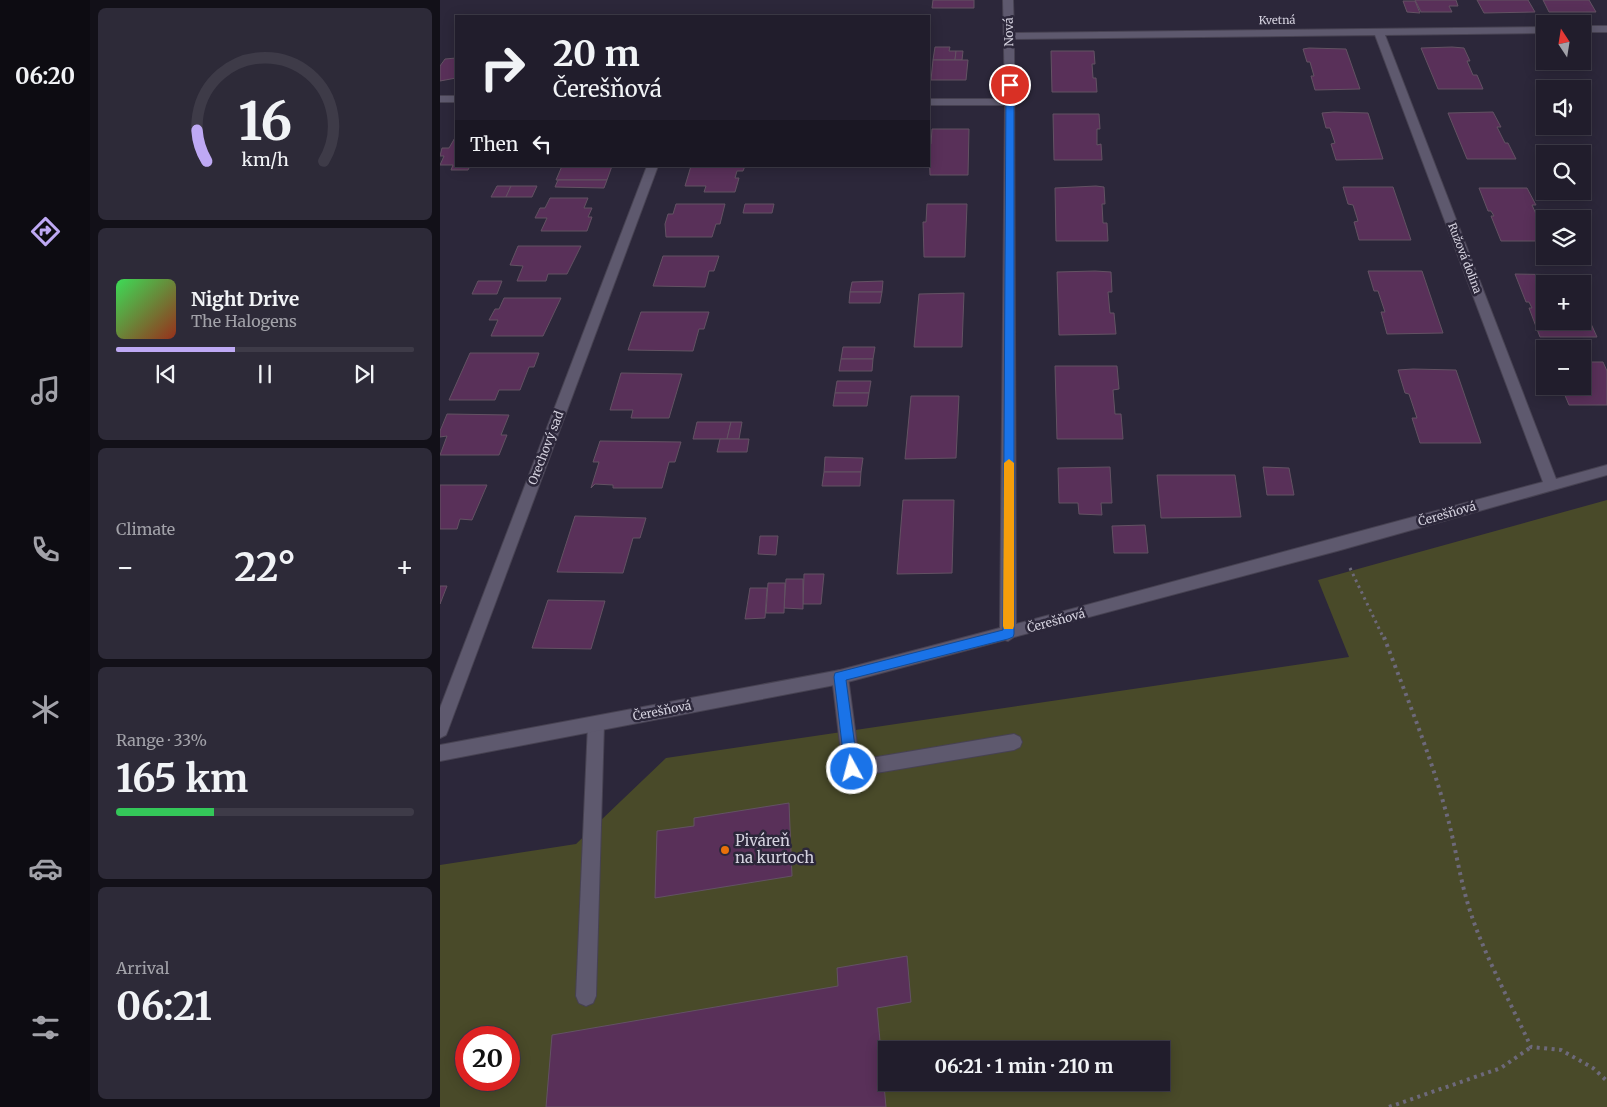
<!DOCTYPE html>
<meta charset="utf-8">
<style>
body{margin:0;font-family:Merriweather,serif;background:#2d2a38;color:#f1f3f6;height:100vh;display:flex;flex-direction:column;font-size:19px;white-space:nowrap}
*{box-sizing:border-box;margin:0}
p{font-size:16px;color:#a2a2a9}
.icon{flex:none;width:28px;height:28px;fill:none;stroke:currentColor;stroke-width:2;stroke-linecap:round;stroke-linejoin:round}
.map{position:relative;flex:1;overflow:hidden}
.drawer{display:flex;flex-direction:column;gap:8px;padding:8px;background:#121018;width:350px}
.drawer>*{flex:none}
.hud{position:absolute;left:15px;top:15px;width:475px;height:152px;border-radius:0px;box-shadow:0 2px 12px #0003,0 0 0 1px #3e3b48;background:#211d2c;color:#f1f3f6;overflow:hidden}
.needle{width:32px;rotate:348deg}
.buttons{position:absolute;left:1096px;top:15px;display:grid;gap:10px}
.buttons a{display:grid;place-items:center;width:55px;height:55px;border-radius:0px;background:#211d2c;box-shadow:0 2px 12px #0003,0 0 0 1px #3e3b48;font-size:25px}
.speed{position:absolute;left:15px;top:1026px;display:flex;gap:10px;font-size:25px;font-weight:700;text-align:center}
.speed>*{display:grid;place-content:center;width:65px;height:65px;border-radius:50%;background:#211d2c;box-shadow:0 2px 12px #0003,0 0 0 1px #3e3b48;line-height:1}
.speed .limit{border:8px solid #d22;background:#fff;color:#111}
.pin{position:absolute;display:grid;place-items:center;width:42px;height:42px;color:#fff;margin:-21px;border:2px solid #fff;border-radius:50%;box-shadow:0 1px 5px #0007}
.me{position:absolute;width:55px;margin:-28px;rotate:353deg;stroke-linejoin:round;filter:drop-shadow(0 0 4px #0008)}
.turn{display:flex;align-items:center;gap:18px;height:105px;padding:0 15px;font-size:22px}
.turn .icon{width:65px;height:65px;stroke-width:2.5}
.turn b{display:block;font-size:35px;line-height:42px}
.then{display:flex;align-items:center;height:48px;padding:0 15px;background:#0003;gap:10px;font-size:19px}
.big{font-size:38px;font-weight:700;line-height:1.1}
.drawer .card{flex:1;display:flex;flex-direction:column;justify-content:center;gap:8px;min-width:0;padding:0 18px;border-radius:8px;background:#2d2a38}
.drawer .dial{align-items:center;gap:0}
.dial svg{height:130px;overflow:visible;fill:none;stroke:#3e3b48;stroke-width:7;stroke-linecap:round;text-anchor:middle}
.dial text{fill:#f1f3f6;stroke:none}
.song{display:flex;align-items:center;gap:15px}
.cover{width:60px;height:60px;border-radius:8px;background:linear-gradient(135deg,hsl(130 70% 55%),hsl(10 70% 35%))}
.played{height:5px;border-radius:2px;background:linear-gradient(90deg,#bea9f4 40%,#3e3b48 40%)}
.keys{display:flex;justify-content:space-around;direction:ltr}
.heat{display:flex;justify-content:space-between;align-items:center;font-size:28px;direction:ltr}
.charge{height:8px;border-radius:4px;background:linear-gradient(90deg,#34c759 33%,#3e3b48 0)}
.trip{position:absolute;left:438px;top:1041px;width:292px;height:50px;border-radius:0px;background:#211d2c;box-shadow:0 2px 12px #0003,0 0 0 1px #3e3b48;font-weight:700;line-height:50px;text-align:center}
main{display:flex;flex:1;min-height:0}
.menu{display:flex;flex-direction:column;width:90px;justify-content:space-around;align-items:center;background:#0d0c12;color:#a2a2a9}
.menu .icon{width:35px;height:35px}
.menu .selected{color:#bea9f4}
.menu b{font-size:22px;color:#f1f3f6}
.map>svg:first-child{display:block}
</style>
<main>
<nav class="menu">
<b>06:20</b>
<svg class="icon selected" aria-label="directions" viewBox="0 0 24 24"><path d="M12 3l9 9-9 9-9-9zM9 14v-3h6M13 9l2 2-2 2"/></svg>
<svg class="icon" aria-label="music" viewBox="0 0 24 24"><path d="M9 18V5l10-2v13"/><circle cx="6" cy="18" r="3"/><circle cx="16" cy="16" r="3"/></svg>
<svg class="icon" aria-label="phone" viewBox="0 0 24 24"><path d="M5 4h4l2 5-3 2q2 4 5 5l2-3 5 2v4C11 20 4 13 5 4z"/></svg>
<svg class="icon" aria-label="climate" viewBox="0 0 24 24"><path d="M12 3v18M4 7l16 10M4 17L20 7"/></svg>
<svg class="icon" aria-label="car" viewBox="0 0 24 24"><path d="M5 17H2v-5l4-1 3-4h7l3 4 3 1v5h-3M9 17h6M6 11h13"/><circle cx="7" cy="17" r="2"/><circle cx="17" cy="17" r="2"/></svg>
<svg class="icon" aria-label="filters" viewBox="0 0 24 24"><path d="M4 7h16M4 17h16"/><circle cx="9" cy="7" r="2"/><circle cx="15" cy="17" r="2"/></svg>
</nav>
<section class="drawer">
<div class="card dial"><svg viewBox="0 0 100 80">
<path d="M14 69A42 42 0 1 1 86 69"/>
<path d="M14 69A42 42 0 0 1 8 50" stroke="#bea9f4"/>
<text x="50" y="56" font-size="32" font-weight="700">16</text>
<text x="50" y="72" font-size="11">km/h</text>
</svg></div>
<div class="card">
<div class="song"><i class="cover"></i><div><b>Night Drive</b><p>The Halogens</p></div></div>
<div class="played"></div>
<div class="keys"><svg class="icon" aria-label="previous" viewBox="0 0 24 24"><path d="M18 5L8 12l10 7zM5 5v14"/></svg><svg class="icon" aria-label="pause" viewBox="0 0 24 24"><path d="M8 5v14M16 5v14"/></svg><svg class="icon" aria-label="next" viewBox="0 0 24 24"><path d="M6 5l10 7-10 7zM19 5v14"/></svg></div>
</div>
<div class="card"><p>Climate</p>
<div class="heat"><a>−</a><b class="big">22°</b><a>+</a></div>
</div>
<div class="card"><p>Range · 33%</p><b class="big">165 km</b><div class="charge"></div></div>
<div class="card"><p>Arrival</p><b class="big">06:21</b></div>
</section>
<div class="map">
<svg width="1167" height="1107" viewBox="0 0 1167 1107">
<rect width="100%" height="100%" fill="#2c273a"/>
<path fill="#494a29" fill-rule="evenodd" d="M1167,500V1107H0V865L136,844L226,758L909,657L878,580ZM26,1038H69V1080H26ZM446,1050H721V1082H446Z"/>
<g fill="#593059" stroke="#635263">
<polygon points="493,0 534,0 534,8 492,8"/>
<polygon points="975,0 1016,0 1018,6 1009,6 1012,12 981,12"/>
<polygon points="1037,0 1088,0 1095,12 1044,13"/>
<polygon points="1103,0 1149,0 1156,12 1109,12"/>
<polygon points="963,1 975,1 980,13 967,12"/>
<polygon points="495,47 510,47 509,51 516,51 515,60 493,60"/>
<polygon points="1012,47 1024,48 1030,61 1027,61 1033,75 1037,75 1043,89 998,89 981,48"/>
<polygon points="869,48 906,49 920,89 875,90 871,76 874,76 870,62 867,62 863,49"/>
<polygon points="516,51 523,51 522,60 515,60"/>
<polygon points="611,51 654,51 655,64 652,64 653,78 656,78 657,92 612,92"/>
<polygon points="16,58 16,78 0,81 0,66 5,59"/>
<polygon points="493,60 528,60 526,80 491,80"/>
<polygon points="894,112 928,113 943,159 896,160 891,144 895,143 890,128 886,128 882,113"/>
<polygon points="1053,112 1061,127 1057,127 1065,143 1068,143 1076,159 1027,159 1008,113"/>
<polygon points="613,114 659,114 660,129 657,129 657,145 661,144 662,160 614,160"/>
<polygon points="492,129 529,129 528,175 490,175 489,145 491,144"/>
<polygon points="16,136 16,166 30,166 28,170 11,170 13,165 0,165 4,156 0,156 2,148 9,148"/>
<polygon points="122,166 172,166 167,180 116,180"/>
<polygon points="251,166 305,166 303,171 297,171 295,178 299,178 295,192 264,192 266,186 245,186"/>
<polygon points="118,180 167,180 164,188 115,187"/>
<polygon points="57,186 71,186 66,197 51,197"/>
<polygon points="71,186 97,186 92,197 66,197"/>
<polygon points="656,186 664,187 665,204 662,204 663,223 667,223 668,241 616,241 615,188"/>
<polygon points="903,187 953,187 971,240 919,240 914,222 918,221 913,205 908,204"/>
<polygon points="1039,188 1087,188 1096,205 1092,205 1100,223 1104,223 1105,225 1105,241 1061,241 1051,216 1054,216 1051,211 1048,211"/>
<polygon points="110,198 148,198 144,208 152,208 148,217 152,217 147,231 101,231 107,218 95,218 100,208 105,208"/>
<polygon points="236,204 285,204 280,224 276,224 272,237 226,237 225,224 228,214 233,214"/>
<polygon points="305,204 334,204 332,213 303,213"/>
<polygon points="487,204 527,204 525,257 484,257 483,222 486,222"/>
<polygon points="78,246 141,246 127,274 108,274 106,281 77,281 83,266 70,265"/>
<polygon points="223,256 279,256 274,271 269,271 265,287 213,286"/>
<polygon points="655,271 671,272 672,292 668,292 670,313 674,313 676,334 619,335 617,272"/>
<polygon points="928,271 982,271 1003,333 947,334 941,312 945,312 938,291 934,291"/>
<polygon points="1075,274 1128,275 1132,284 1105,284 1105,321 1142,321 1142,315 1147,315 1157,337 1100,337 1089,308 1092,308 1089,302 1086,302"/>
<polygon points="38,281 62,281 57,294 32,294"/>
<polygon points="443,281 442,292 410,292 412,282"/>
<polygon points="410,292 442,292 440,303 409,303"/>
<polygon points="524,293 522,347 474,347 479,294"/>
<polygon points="64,298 121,298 103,336 51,336 58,320 49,320 55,309 59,309"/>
<polygon points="201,312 269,312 264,329 259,329 253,351 188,350"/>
<polygon points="403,347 435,347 433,359 401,359"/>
<polygon points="30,353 99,353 94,367 89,367 80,390 59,390 55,400 9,400"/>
<polygon points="401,359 433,359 432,371 399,371"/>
<polygon points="1142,362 1163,362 1167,371 1167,405 1129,405 1121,386 1142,386"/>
<polygon points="615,366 677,366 679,389 673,390 675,414 681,414 683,439 617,439"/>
<polygon points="973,369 1016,370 1041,443 980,443 972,418 977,418 969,394 965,393 958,370"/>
<polygon points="181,373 242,374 229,418 191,418 193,410 170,410"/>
<polygon points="397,381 431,381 429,393 395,393"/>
<polygon points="395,393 429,393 427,406 393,406"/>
<polygon points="471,396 519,396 516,458 465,459"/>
<polygon points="7,414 69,415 61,435 67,435 59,455 0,455 7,436 0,437 0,431"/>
<polygon points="257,422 291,422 287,439 253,439"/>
<polygon points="291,422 302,422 299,439 287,439"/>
<polygon points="280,439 309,439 307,452 277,452"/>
<polygon points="160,441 241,442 235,462 229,462 222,488 173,488 173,485 155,484 151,488 159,462 153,462"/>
<polygon points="385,457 423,458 421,472 384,472"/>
<polygon points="670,467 672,503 661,503 662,515 639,514 638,503 619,503 618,468"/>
<polygon points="823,467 849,468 854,495 827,495"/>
<polygon points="384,472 421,472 420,486 382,486"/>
<polygon points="717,475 795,475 801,517 721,518"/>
<polygon points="0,485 47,485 32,520 20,519 17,529 0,529"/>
<polygon points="463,500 514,500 512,573 457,574"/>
<polygon points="135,516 206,518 200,538 193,538 183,573 117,572"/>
<polygon points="705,525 708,553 674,553 672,526"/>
<polygon points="320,536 338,536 336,555 318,554"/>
<polygon points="364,574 384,574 381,604 363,604"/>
<polygon points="346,579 363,579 363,609 344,608"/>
<polygon points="328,583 345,583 344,613 326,613"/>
<polygon points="0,586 7,586 0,604"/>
<polygon points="310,588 327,588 325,618 305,619"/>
<polygon points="108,600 165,601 151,649 92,648"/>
<polygon points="349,803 352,876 215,898 217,831 254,826 254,818"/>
<polygon points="467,956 471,1002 437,1008 446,1107 106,1107 112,1035 398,986 397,968"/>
</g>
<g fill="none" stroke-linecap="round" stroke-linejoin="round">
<g stroke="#474252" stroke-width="2">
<g id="service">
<polygon points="400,670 406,672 408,677 419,760 574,734 580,737 582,742 580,747 574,750 412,777 406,775 403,769 392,677 394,672"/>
<polygon points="156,716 162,719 164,724 156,996 153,1003 146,1006 139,1003 136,996 148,724 150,719"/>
</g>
</g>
<g stroke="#474252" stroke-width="2">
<g id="minor">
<path d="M563,0H573L574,33L1105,27V33L945,35L1116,479L1167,465V475L897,551L574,637L568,641L565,640L400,684L0,761V745L400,670L560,628L565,105H489V99H565ZM935,35L1103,482L576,624L574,39Z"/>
<rect x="1142" y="26" width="25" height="6"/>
<rect x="0" y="96" width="16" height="6"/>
<polygon points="207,166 218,166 8,730 6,735 0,738 0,708"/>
</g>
</g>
<polyline stroke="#6d697a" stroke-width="3" stroke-dasharray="2.5 4" stroke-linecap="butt" points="910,568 944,639"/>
<g stroke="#6d697a" stroke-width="4" stroke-dasharray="3 4.5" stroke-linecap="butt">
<path d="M944,637C965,693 988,748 1004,805C1014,837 1018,870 1027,901C1041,950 1070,1001 1091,1047L1121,1050L1153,1068L1167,1081"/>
<polyline points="949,1107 1061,1068 1091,1047"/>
</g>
<use href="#service" fill="#5e596e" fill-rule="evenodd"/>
<use href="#minor" fill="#5e596e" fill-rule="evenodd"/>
</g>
<polygon fill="#1a73e8" stroke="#114b97" points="570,83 574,85 574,634 573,637 568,639 406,680 418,769 416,773 412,775 407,773 405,769 394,677 395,673 563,630 566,85"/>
<polygon fill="#f59e0b" points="569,459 574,463 574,626 573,629 564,629 563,626 564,463"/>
<circle fill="#e8710a" stroke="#2c273a" stroke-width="2" cx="285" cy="850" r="5"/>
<g text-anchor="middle" stroke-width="5" stroke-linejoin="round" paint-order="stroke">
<g font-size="11" fill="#d5d2df" stroke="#2c273a">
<text transform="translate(837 20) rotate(-1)" y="4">Kvetná</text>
<text transform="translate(1025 258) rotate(69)" y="4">Ružová dolina</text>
</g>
<g font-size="12" fill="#d5d2df" stroke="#2c273a">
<text transform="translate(569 32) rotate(-91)" y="4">Nová</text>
<text transform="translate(106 448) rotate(-69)" y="4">Orechový sad</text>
<text transform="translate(1007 514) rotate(-16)" y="4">Čerešňová</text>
<text transform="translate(616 621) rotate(-15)" y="4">Čerešňová</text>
<text transform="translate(222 711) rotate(-11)" y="4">Čerešňová</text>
</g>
<g font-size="15" fill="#d5d2df" stroke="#2c273a" text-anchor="start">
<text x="295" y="846">Piváreň<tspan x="295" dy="17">na kurtoch</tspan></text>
</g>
</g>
</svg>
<div class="buttons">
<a><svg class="needle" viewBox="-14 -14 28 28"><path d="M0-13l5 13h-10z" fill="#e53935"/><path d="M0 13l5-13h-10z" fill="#a2a2a9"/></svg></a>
<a><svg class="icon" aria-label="sound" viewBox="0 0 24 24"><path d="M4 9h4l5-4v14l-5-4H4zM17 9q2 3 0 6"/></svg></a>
<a><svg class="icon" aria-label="search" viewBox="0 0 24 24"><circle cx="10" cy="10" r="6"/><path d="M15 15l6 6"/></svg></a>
<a><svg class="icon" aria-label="layers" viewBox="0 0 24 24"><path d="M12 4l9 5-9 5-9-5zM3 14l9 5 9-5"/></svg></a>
<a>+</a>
<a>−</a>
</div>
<div class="speed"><div class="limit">20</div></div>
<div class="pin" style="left:570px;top:85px;background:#d93025"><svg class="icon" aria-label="arrive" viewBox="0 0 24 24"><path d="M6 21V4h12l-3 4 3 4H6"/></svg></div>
<svg class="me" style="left:412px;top:769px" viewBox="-20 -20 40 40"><circle r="17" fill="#1a73e8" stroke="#fff" stroke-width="3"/><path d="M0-11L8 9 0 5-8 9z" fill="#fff"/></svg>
<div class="trip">06:21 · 1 min · 210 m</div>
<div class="hud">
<div class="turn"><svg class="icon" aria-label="right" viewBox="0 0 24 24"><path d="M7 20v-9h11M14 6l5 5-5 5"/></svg><div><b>20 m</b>Čerešňová</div></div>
<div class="then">Then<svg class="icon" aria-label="left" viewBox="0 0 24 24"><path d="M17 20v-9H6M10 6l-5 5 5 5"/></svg></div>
</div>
</div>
</main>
